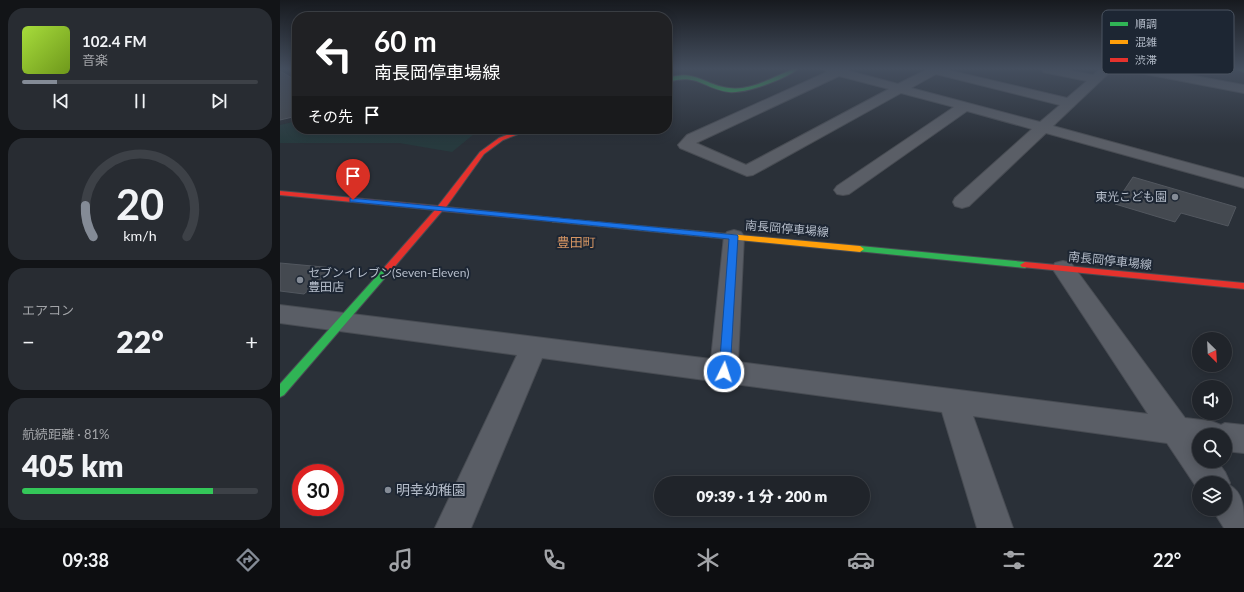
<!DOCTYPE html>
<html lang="ja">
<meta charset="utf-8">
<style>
body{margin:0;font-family:Lato,"Noto Sans JP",sans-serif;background:#282c32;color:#f1f3f6;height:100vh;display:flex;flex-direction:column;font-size:15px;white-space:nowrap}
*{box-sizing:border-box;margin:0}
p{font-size:13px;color:#a2a4a8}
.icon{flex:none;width:22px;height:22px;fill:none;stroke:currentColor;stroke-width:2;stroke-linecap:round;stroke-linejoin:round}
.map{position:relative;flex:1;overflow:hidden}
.drawer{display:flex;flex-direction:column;gap:8px;padding:8px;background:#121417;width:280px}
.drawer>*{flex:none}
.hud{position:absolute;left:12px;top:12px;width:380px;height:122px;border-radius:16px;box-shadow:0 2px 10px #0003,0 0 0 1px #3d4147;background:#202124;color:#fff;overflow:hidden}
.needle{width:26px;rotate:156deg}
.buttons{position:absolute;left:912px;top:332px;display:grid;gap:8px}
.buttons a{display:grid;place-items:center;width:40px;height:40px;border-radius:50%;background:#20242a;box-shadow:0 2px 10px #0003,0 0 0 1px #3d4147;font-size:20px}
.speed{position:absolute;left:12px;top:464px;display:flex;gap:8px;font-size:20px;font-weight:700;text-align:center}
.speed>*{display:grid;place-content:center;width:52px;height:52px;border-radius:50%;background:#20242a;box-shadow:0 2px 10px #0003,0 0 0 1px #3d4147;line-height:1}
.speed .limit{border:6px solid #d22;background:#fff;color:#111}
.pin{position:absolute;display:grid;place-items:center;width:34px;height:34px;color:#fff;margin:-41px -17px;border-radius:50% 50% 50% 0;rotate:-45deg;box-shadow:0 0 4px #0007}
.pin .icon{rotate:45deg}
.me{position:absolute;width:44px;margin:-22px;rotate:4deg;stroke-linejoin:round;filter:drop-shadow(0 0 3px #0008)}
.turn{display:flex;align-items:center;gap:14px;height:84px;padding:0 16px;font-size:18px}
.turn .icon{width:52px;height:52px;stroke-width:2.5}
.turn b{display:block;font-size:28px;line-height:34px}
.then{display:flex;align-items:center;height:38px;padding:0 16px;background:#0003;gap:8px;font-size:15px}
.big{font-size:30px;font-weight:800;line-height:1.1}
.drawer .tile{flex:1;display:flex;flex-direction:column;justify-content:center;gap:6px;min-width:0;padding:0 14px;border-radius:16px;background:#282c32}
.drawer .dial{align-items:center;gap:0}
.dial svg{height:104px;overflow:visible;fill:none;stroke:#3d4147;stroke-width:7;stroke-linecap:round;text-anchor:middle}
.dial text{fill:#f1f3f6;stroke:none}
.song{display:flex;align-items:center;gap:12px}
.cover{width:48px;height:48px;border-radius:6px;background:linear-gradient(135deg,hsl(80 70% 55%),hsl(80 70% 35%))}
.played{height:4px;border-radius:2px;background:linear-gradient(90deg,#848b96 15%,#3d4147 15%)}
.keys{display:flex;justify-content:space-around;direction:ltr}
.heat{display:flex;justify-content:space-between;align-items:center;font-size:22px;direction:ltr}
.charge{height:6px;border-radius:3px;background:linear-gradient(90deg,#34c759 81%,#3d4147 0)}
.trip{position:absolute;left:374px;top:476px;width:216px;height:40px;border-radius:20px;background:#20242a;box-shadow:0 2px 10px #0003,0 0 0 1px #3d4147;font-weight:800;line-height:40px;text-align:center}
.menu{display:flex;height:64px;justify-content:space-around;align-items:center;background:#0d0e11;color:#a2a4a8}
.menu .icon{width:28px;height:28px}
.menu .active{color:#848b96}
.menu b{font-size:18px;color:#f1f3f6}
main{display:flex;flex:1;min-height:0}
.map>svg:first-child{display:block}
</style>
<main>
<section class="drawer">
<div class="tile">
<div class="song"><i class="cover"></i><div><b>102.4 FM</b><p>音楽</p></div></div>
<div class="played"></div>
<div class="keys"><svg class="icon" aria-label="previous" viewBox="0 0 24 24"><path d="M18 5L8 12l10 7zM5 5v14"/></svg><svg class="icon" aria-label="pause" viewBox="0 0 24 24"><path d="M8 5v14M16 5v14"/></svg><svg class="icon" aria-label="next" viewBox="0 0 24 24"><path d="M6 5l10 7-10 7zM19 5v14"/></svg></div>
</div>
<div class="tile dial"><svg viewBox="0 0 100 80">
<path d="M14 69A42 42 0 1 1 86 69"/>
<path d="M14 69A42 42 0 0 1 8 45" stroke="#848b96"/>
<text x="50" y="56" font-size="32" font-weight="700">20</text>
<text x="50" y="72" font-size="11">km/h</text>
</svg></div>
<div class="tile"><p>エアコン</p>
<div class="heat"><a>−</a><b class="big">22°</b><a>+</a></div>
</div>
<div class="tile"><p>航続距離 · 81%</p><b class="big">405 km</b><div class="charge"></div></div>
</section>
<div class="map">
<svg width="964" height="528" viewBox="0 0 964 528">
<rect width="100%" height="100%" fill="#2a3038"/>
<polygon fill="#273a3e" points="17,121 17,129 208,129 194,134 172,152 119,143 0,143 0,125"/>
<g fill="#444950" stroke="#52575f">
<polygon points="0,71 17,81 17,116 0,120"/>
<polygon points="853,177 956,207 948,226 901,213 895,222 835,204"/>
<polygon points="0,263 54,268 24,294 0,291"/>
</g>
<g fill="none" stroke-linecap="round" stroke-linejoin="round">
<g stroke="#484c53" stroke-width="2">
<g id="street">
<path d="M543,69H570L569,71L618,84L648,69H663L787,98L807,81L763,72L761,69H783L813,75L820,69H833L773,126L964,178V188L766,133L689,206L682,208L675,206L673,202L675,198L752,129L687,111L569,194L563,195L557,194L554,190L557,186L674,107L621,93L473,175L467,176L400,148L398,145L407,135L547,72ZM656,74L780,105L760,122L631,88ZM559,76L609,89L466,165L416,143Z"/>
<polygon points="854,69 877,69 964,85 964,93 860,73 856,72"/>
<path d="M454,230L461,232L464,236L458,362L868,414L772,268L775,263L783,261L791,263L905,418L931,421L941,425L945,423L964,425V453L945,451V435H919V461H937L945,472L950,483L949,485C964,493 964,509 964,528H944L932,509H945V483H919V491L887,443L693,416L733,528H697L662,412L262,358L191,528H155L237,355L0,323V305L431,359L444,236L447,232Z"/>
</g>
</g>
<g stroke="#484c53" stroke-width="2">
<g id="fast">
<path d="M513,69H518C505,79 466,94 449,92C422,88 418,73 387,82V78C416,69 424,85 449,88C471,91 493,77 513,69Z"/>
<polygon points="958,69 964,69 964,72 958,70"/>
<polygon points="580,246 745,262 750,265 745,268 577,251 576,249"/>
<polygon points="107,267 110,268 112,270 110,272 4,395 0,397 0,384 104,268"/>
</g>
</g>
<g stroke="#484c53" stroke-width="2">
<polygon id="slow" points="273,218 580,246 584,249 580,252 276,222 273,222 272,220"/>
</g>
<g stroke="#484c53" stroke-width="2">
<g id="jam">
<polygon points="242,129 251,129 223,140 204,154 166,207 276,218 279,218 280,220 279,222 162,211 110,272 104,272 102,270 155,210 0,195 0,191 158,206 200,152 219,138"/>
<polygon points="745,262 964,283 964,289 742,267 740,265"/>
</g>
</g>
<use href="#street" fill="#5a5e66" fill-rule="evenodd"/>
<use href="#fast" fill="#30b455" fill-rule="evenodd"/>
<use href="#slow" fill="#ff9f0a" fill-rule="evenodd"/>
<use href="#jam" fill="#e5322d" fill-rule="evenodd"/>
</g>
<linearGradient id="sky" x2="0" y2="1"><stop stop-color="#171a1f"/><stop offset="0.48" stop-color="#444e5e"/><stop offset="1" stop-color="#444e5e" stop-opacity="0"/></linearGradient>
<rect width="964" height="143" fill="url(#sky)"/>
<polygon fill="#1a73e8" stroke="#114b97" points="70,198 457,235 458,236 450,372 449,375 444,376 440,375 439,372 449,239 73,202 70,202"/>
<g fill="#848b96" stroke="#1d2633" stroke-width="1.5">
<circle cx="895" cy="197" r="4"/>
<circle cx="20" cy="280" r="4"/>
<circle cx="108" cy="490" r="4"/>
</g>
<g text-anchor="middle" stroke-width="4" stroke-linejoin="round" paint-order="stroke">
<g font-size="12" fill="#b4bcc9" stroke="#1d2633" text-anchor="end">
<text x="887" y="201">東光こども園</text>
<text x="28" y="277" text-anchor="start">セブンイレブン(Seven-Eleven)<tspan x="28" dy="14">豊田店</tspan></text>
</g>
<g font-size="12" fill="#b4bcc9" stroke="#1d2633">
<text transform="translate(507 229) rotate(5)" y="4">南長岡停車場線</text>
<text transform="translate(830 261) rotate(6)" y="4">南長岡停車場線</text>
</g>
<g font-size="13" fill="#d59563" stroke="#1d2633">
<text x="296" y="247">豊田町</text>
</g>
<g font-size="14" fill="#b4bcc9" stroke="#1d2633" text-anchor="start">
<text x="116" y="495">明幸幼稚園</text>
</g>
</g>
<rect x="822" y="10" width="132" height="64" rx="6" fill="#1d2633" stroke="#4a5360" stroke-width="1"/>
<rect x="830" y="22" width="18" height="4" fill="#30b455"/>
<rect x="830" y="40" width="18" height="4" fill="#ff9f0a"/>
<rect x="830" y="58" width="18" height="4" fill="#e5322d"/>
<g font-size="11" fill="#b4bcc9">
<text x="855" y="28">順調</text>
<text x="855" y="46">混雑</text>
<text x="855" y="64">渋滞</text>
</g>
</svg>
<div class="buttons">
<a><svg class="needle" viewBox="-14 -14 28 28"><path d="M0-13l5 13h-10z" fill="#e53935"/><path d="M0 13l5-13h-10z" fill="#a2a4a8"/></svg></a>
<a><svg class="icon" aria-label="sound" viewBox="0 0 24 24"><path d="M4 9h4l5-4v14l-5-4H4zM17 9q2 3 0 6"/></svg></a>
<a><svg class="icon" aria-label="search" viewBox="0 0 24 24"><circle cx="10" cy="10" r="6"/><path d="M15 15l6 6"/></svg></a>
<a><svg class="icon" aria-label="layers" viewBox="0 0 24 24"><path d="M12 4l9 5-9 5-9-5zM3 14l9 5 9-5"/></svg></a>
</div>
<div class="speed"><div class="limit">30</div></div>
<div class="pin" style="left:73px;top:200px;background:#d93025"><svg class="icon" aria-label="arrive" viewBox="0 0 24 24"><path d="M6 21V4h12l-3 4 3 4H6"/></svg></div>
<svg class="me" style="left:444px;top:372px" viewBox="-20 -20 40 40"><circle r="17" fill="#1a73e8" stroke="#fff" stroke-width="3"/><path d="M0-11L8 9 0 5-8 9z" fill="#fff"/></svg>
<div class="trip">09:39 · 1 分 · 200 m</div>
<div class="hud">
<div class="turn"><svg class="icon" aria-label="left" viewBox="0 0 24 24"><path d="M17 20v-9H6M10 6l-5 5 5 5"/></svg><div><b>60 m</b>南長岡停車場線</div></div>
<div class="then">その先<svg class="icon" aria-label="arrive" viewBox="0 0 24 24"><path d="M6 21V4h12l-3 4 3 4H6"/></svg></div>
</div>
</div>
</main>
<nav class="menu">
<b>09:38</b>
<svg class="icon active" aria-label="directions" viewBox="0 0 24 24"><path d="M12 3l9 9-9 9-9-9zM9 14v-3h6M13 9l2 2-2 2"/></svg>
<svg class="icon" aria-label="music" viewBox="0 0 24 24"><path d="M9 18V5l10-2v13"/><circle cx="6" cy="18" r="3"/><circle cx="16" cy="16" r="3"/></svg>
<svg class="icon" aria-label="phone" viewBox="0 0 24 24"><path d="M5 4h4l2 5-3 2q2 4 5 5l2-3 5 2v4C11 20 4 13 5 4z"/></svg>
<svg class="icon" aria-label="climate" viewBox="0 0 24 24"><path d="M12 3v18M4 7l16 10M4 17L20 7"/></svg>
<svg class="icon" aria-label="car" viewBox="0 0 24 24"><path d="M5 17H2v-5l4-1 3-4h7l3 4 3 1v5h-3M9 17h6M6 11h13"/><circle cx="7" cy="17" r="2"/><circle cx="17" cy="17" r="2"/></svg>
<svg class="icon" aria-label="filters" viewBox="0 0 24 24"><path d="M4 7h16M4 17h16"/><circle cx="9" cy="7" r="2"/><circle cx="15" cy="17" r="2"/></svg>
<b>22°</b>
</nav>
